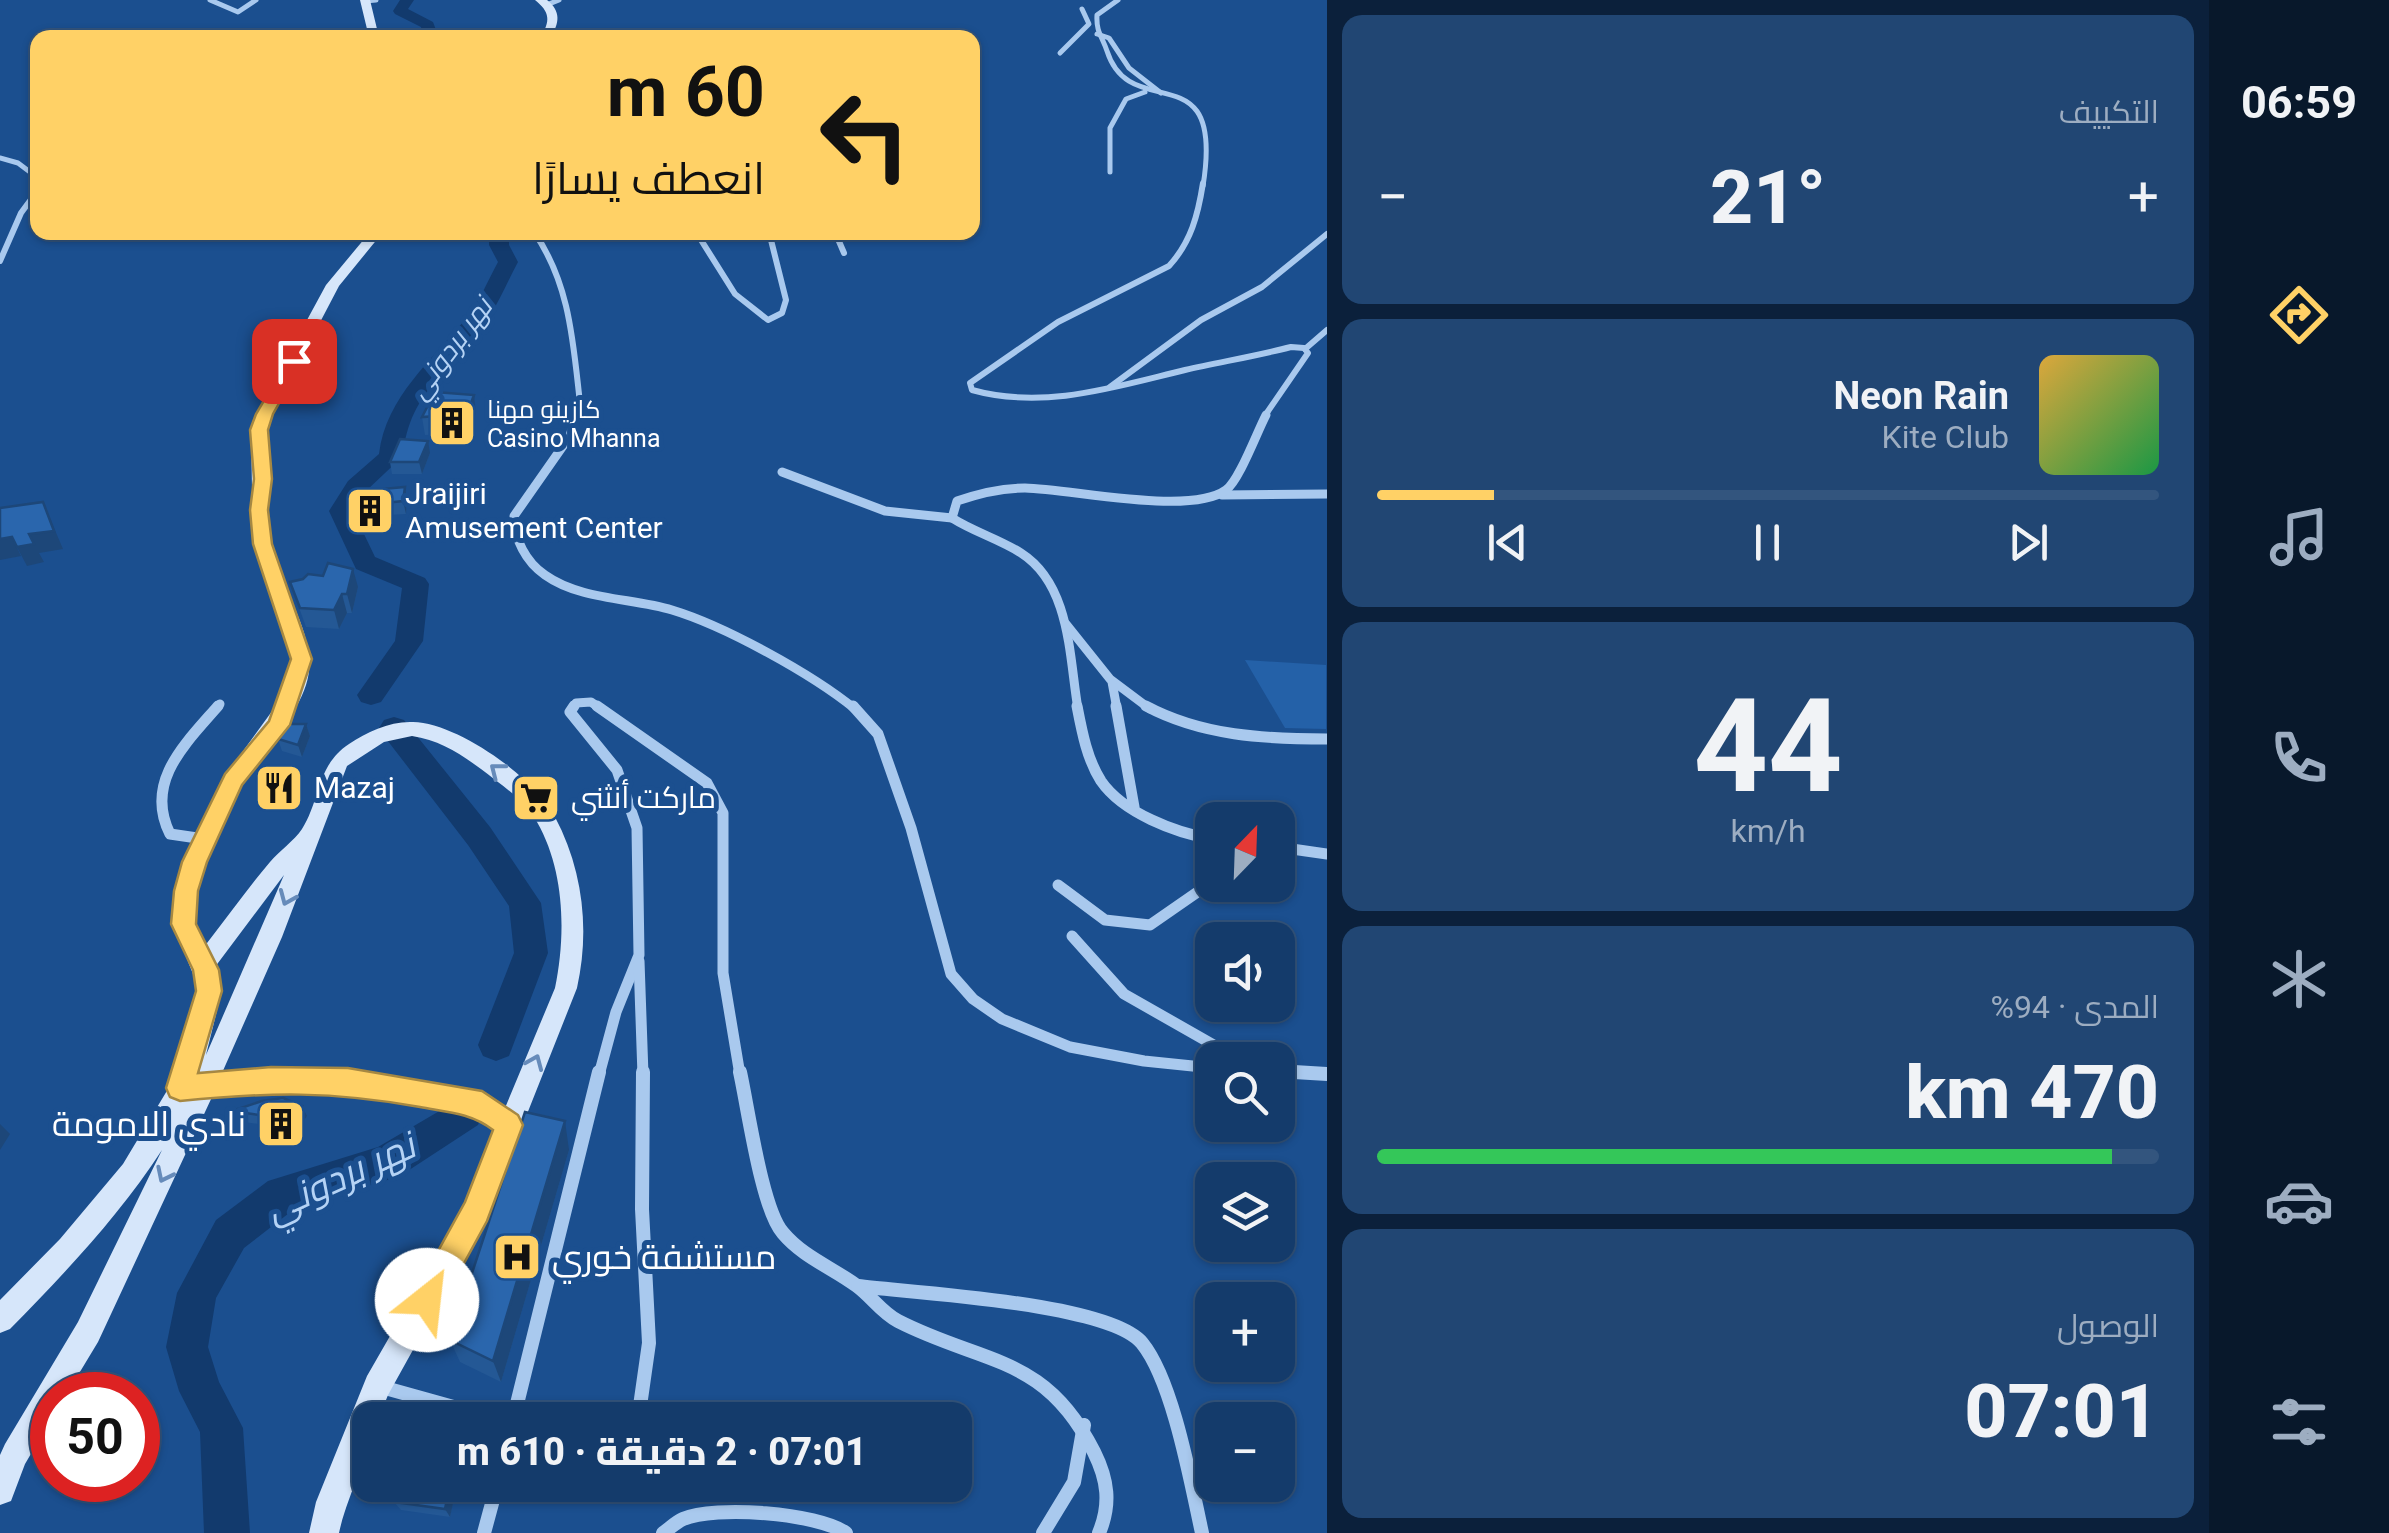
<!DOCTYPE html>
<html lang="ar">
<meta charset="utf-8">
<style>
body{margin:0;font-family:Roboto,Cairo,sans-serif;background:#214673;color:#f1f3f6;direction:rtl;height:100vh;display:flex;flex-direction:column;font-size:38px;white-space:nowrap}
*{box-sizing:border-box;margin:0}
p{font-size:32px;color:#9dadc1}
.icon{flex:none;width:55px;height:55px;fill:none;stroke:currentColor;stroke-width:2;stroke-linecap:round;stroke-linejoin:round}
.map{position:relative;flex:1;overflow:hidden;direction:ltr}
.details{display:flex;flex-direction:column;gap:15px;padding:15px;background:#0b203b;width:882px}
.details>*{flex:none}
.guide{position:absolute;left:30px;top:30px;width:950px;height:210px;border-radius:20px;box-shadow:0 2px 8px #0004,0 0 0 2px #33557e;direction:rtl;background:#ffd166;color:#111;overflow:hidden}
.needle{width:65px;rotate:23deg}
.fabs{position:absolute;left:1195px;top:802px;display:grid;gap:20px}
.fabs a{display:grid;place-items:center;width:100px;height:100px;border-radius:20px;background:#143b6b;box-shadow:0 2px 8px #0004,0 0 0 2px #33557e;font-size:50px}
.speed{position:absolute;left:30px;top:1372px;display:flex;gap:20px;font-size:50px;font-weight:700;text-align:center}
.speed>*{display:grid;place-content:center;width:130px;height:130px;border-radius:50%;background:#143b6b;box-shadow:0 2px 8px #0004,0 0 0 2px #33557e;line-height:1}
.speed .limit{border:15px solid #d22;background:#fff;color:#111}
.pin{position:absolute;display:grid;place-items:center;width:85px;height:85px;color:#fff;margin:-42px;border-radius:20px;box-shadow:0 5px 15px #0006}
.me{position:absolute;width:110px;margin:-55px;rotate:29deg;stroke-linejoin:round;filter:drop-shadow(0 0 8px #0008)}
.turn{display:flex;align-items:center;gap:35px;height:210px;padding:0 50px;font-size:45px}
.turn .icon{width:130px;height:130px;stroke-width:2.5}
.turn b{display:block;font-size:70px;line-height:85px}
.big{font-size:75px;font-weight:800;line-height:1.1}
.details .tile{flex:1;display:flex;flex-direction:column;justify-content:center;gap:15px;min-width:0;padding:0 35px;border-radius:20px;background:#214673}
.details .dial{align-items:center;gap:0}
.dial b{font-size:130px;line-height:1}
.song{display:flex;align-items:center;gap:30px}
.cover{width:120px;height:120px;border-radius:15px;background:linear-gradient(135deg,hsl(40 70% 55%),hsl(140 70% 35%))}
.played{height:10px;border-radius:5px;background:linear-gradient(90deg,#ffd166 15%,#33557e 15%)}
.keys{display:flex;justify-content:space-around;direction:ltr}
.heat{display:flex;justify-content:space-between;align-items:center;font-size:55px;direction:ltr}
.charge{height:15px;border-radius:8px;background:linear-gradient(90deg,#34c759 94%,#33557e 0)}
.trip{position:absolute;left:352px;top:1402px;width:620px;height:100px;border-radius:20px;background:#143b6b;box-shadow:0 2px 8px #0004,0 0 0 2px #33557e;font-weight:800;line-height:100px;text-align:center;direction:rtl}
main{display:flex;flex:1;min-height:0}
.tab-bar{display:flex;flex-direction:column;width:180px;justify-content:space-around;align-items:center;background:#08182b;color:#9dadc1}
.tab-bar .icon{width:70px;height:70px}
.tab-bar .current{color:#ffd166}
.tab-bar b{font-size:45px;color:#f1f3f6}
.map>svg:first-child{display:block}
</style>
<main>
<nav class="tab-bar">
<b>06:59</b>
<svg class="icon current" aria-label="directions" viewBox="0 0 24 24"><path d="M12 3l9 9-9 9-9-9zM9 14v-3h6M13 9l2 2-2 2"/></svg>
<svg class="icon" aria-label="music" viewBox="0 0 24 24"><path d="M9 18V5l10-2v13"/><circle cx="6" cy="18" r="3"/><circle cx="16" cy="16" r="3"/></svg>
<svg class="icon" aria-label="phone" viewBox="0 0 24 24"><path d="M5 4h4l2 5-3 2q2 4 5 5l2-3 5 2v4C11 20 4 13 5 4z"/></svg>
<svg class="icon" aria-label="climate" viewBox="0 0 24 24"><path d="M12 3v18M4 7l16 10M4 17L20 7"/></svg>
<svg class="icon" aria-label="car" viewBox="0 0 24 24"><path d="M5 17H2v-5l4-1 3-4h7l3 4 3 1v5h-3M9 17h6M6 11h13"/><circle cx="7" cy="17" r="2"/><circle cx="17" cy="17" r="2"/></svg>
<svg class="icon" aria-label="filters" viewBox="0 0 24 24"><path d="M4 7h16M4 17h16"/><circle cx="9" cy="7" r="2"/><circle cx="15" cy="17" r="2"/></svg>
</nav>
<section class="details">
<div class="tile"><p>التكييف</p>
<div class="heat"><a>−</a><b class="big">21°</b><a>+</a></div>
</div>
<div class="tile">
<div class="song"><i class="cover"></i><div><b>Neon Rain</b><p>Kite Club</p></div></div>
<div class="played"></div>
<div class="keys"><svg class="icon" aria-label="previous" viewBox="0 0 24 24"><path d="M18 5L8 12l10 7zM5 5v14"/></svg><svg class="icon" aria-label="pause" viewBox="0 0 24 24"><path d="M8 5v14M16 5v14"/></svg><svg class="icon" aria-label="next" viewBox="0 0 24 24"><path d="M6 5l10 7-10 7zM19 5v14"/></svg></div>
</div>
<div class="tile dial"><b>44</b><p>km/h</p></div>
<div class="tile"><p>المدى · 94%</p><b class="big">470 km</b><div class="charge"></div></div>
<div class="tile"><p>الوصول</p><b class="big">07:01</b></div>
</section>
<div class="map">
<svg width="1327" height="1533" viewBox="0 0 1327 1533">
<rect width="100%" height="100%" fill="#1b4f8f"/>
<polygon fill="#2461a8" points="1245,660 1326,665 1326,729 1285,728"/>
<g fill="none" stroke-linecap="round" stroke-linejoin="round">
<g fill="#123a6d" fill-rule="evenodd">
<polygon points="400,0 414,0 408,9 433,22 439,38 423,38 421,27 395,14 393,11"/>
<path d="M489,232H509V245L518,262C508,280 500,301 488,318C456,369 409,388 403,456L366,491L353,511L375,557L425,578L429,584L423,641L381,702L371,705L361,702L357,695L395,641L402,588L356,569L329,511L348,481L379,454C386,396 433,360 467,317C480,301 488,280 498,262L489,245Z"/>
<polygon points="394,717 404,720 490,827 541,903 548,953 509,1056 496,1061 483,1056 478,1045 514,953 509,906 468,845 384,736 379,728 384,720"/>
<polygon points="465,1096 478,1101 483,1113 478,1125 400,1176 293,1210 244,1248 216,1298 208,1347 219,1382 243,1428 250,1533 204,1533 200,1432 179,1391 166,1347 177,1293 216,1220 268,1181 378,1147"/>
</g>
<g stroke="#a9c9ee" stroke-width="5">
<polyline points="210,0 238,12 256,0"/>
<path d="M1118,0L1097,15C1096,32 1102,36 1107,51C1131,126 1225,49 1203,186"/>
<polyline points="365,1 376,0"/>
<polyline points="549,4 559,0"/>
<polyline points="1097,34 1109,38 1129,68 1161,93"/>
<polyline points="1060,53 1089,24 1082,9"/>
<polyline points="0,158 18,163 38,178"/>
<polyline points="1110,172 1110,128 1126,99 1145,92"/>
</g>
<g stroke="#a9c9ee" stroke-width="6">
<path d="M1203,183C1198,215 1191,242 1169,266L1058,322L970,383L972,390C1044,410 1114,387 1185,370C1220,362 1256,356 1291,347L1304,348L1308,353L1264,417"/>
<path d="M534,232C570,284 573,342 580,403L576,417"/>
<polyline points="696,232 735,294 768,320 782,313 786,300 769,232"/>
<polyline points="835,232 844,253"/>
<polyline points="0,261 21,213 38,190"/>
<polyline points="1305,349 1327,330"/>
<polyline points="1110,387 1201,320 1262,287 1327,234"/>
</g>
<g stroke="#a9c9ee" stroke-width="9">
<path d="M576,415L570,436L514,516C514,539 526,562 545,575C580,600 632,598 672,610C725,626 812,674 855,709"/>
<polyline points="782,472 885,511 952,518"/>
<polyline points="1222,495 1327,494"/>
<polyline points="1066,624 1110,679 1150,709"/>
<polyline points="1112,682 1117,709"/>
<polyline points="216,709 220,704"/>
<polyline points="572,709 576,703 591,702 601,709"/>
<path d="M1078,709C1069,657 1071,585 1021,553C999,539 974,532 952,518L957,501C980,493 1001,488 1025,488C1073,489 1190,516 1226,490C1239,481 1257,432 1266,415"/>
</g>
<g stroke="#a9c9ee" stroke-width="11">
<polyline points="574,706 570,712 617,770 637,828 639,955 616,1012 599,1075"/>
<polyline points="597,706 707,783 723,813 723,973 740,1075"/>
<polyline points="853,706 878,734 911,828 951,974 973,999 1002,1019 1070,1047 1144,1061 1212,1068"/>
<path d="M1077,706C1082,732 1087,759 1101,781C1123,813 1176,833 1212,839"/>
<polyline points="1116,706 1134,807"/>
<path d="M1146,706C1202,736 1265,739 1327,739"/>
<path d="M204,839L170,834C144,782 185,744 218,706"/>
<polyline points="1278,847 1327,854"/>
<polyline points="1058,885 1105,920 1150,925 1212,882"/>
<polyline points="1072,936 1124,994 1240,1060"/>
<polyline points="639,961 643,1075"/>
<polyline points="1278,1071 1327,1074"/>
</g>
<g stroke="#a9c9ee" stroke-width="14">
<path d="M740,1072C748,1108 762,1210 783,1233C803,1257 833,1268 857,1286C872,1297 882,1313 898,1321C984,1365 1045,1354 1094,1452C1108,1480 1111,1504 1099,1533"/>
<polyline points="1294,1072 1327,1074"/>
<path d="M858,1286C915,1293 1109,1303 1142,1343C1173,1381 1191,1483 1202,1533"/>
<polyline points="378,1386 500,1420"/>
<polyline points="513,1420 599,1072"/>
<polyline points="638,1420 649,1343 642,1209 643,1072"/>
<polyline points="495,1495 573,1491 582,1485"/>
<polyline points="484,1533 497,1485"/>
<path d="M663,1533C669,1529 676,1522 683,1519C715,1505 817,1513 846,1533"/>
<polyline points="1043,1533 1074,1482 1084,1425"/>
</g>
<g fill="#d6e6fa" fill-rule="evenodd">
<polygon points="360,0 370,0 377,29 374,38 364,38 367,29"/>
<path d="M535,0H547C561,11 560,23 550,38H540C551,21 550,12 535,0Z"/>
<path d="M370,232H383L339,286L272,414L267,431C268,465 264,515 271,546C281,591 321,640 306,685C295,718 271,741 251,769C222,810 177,898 204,947C226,919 247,889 270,862C279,851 294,841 302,829C321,799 316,766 349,744C367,732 390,721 413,722C458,723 535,778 555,817C583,870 590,930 577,988L485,1220L388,1395L378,1420H370C370,1458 347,1495 339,1533H309L316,1502L367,1376L467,1202L496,1130L476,1116L348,1092L271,1091L212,1097L98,1342L66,1395H52V1418L25,1464L11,1501L0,1505V1455L5,1444L78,1322L162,1150C119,1216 65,1273 10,1329L0,1333V1300L60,1239L123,1164L171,1084L187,1043L197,984L173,924L177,885L196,833L225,776L283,696L293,659L253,545L251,431L256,414L326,285ZM412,736C439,740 459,753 481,769C500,784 525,800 537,822C565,871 566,935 555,988L505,1108L481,1093L348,1070L271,1069L222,1073L282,937L347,766L384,742ZM284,875L206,1055L221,994L215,967Z"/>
</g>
</g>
<g fill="#245895">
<polygon points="476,414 470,433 425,435 422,417"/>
<polygon points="430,453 422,474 392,474 390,462"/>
<polygon points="382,489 407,500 406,514 387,515"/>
<polygon points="323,576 358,587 352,613 347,613 339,629 306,627 290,582"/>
<polygon points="306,724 310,736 302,757 282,751 278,739"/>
<polygon points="257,781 297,783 293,796 262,794"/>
<polygon points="232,1111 307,1116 291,1141 270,1139 264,1129 265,1125 238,1121"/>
<polygon points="569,1150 501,1382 460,1362 450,1340"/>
<polygon points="387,1485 457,1485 450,1517 401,1510 394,1502 393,1492"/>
</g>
<g fill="#1d4779">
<polygon points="474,395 476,414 470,433 467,414"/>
<polygon points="428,441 430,453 422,474 419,462"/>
<polygon points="405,487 407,500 406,514 403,501"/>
<polygon points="43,502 63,549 39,553 44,562 27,566 17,547 29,534"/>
<polygon points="12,537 21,556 0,560 0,539"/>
<polygon points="353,569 358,587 352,613 347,594"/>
<polygon points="342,594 347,613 339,629 334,610"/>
<polygon points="306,724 310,736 302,757 298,745"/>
<polygon points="293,771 297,783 293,796 289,784"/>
<polygon points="302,1106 307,1116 291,1141 286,1131"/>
<polygon points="565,1121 569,1150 501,1382 493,1361"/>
<polygon points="0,1124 10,1134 0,1150"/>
<polygon points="450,1485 457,1485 450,1517 445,1509"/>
</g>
<g fill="#2a66ad" stroke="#1d4779" stroke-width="2.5">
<polygon points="435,392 474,395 467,414 422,417"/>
<polygon points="400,439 428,441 419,462 390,462"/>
<polygon points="405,487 403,501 385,503 382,489"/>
<polygon points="43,502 54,531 29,534 34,544 17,547 12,537 0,539 0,508"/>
<polygon points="328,563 353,569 347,594 342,594 334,610 300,608 290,582 303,579 308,574 323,576"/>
<polygon points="283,724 306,724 298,745 278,739"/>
<polygon points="259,769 293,771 289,784 257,781"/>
<polygon points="283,1098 302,1106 286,1131 264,1129 266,1116 232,1111 262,1101"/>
<polygon points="525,1112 565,1121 493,1361 450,1340"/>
<polygon points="428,1413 443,1420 417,1420"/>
<polygon points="388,1485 450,1485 445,1509 394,1502 393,1491"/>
</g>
<defs><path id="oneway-chevron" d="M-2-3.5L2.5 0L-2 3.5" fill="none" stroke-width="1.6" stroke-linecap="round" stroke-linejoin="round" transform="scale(2.5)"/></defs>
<g stroke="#668bba">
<use href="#oneway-chevron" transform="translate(497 770) rotate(-142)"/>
<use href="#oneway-chevron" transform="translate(287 898) rotate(113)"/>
<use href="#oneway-chevron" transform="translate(535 1062) rotate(-67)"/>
<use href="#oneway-chevron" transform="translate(164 1175) rotate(116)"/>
</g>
<path fill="#ffd166" stroke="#a68842" stroke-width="2.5" d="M289,358L303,361L273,414L268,430L272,479L268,510L272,544L312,659L290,725L242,785L207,862L198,891L196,924L219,970L222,991L198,1073L271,1067L348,1068L482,1091L518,1115L523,1125L487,1221L438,1311L427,1316L416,1311L411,1300L465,1202L493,1130C471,1113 447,1112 420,1107C331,1091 270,1092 180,1101L170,1097L166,1088L196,991L193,970L171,924L174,891L182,862L225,774L269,721L291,659L253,544L250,510L254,479L250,430L256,414Z"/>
<defs>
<g id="building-square" transform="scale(2.5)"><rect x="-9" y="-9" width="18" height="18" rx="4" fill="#ffd166" stroke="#1b4f8f"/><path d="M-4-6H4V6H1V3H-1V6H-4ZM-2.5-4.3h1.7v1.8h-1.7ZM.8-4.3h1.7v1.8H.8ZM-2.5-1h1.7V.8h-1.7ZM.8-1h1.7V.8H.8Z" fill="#111"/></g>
<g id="restaurant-square" transform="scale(2.5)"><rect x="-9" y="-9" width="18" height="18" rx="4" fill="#ffd166" stroke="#1b4f8f"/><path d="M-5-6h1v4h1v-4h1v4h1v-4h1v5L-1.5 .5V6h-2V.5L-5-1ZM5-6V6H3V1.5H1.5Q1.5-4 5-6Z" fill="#111"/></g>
<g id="supermarket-square" transform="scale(2.5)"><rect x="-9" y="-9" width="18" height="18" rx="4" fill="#ffd166" stroke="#1b4f8f"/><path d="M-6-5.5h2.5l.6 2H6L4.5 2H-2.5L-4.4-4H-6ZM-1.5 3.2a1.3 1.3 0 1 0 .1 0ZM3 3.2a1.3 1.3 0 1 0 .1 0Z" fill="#111"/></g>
<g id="hospital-square" transform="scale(2.5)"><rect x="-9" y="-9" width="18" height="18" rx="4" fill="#ffd166" stroke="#1b4f8f"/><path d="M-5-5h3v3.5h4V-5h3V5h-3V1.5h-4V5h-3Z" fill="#111"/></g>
</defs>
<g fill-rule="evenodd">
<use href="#building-square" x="452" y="423"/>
<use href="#building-square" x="370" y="511"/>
<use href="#restaurant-square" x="279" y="788"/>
<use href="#supermarket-square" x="536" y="798"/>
<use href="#building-square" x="281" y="1124"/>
<use href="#hospital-square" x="517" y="1257"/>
</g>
<g text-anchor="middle" stroke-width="10" stroke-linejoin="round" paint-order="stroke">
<g font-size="25" fill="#fff" stroke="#1b4f8f" text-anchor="start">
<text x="487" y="418">كازينو مهنا<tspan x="487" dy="29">Casino Mhanna</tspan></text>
</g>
<g font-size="28" font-style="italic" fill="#b5d3f5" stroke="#1b4f8f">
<text transform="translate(450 348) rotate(-53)" y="10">نهر بردوني</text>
</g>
<g font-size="30" fill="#fff" stroke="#1b4f8f" text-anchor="start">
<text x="405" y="504">Jraijiri<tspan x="405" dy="34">Amusement Center</tspan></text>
<text x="314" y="798">Mazaj</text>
<text x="571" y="808">ماركت أنثني</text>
</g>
<g font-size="35" fill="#fff" stroke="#1b4f8f" text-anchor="end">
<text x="246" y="1136">نادي الامومة</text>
<text x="552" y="1269" text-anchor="start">مستشفة خوري</text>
</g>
<g font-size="38" font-style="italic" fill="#b5d3f5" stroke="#1b4f8f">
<text transform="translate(340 1177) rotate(-25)" y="13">نهر بردوني</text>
</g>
</g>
</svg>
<div class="fabs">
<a><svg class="needle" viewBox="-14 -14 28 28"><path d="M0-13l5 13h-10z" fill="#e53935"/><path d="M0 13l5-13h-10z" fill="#9dadc1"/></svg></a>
<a><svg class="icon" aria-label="sound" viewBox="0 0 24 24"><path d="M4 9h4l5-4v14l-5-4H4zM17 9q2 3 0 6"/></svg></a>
<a><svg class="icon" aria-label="search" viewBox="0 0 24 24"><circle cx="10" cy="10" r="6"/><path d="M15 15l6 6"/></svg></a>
<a><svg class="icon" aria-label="layers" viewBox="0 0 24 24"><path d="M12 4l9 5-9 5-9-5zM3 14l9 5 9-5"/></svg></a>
<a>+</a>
<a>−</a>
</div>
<div class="speed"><div class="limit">50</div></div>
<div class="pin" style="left:294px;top:361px;background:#d93025"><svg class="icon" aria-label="arrive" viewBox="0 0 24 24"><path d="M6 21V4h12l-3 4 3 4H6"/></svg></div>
<svg class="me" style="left:427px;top:1300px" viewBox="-20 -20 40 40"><circle r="19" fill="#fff"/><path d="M0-13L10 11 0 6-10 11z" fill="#ffd166"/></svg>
<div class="trip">07:01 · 2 دقيقة · 610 m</div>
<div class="guide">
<div class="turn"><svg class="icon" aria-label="left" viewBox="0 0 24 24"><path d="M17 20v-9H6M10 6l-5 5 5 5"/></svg><div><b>60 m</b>انعطف يسارًا</div></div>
</div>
</div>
</main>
